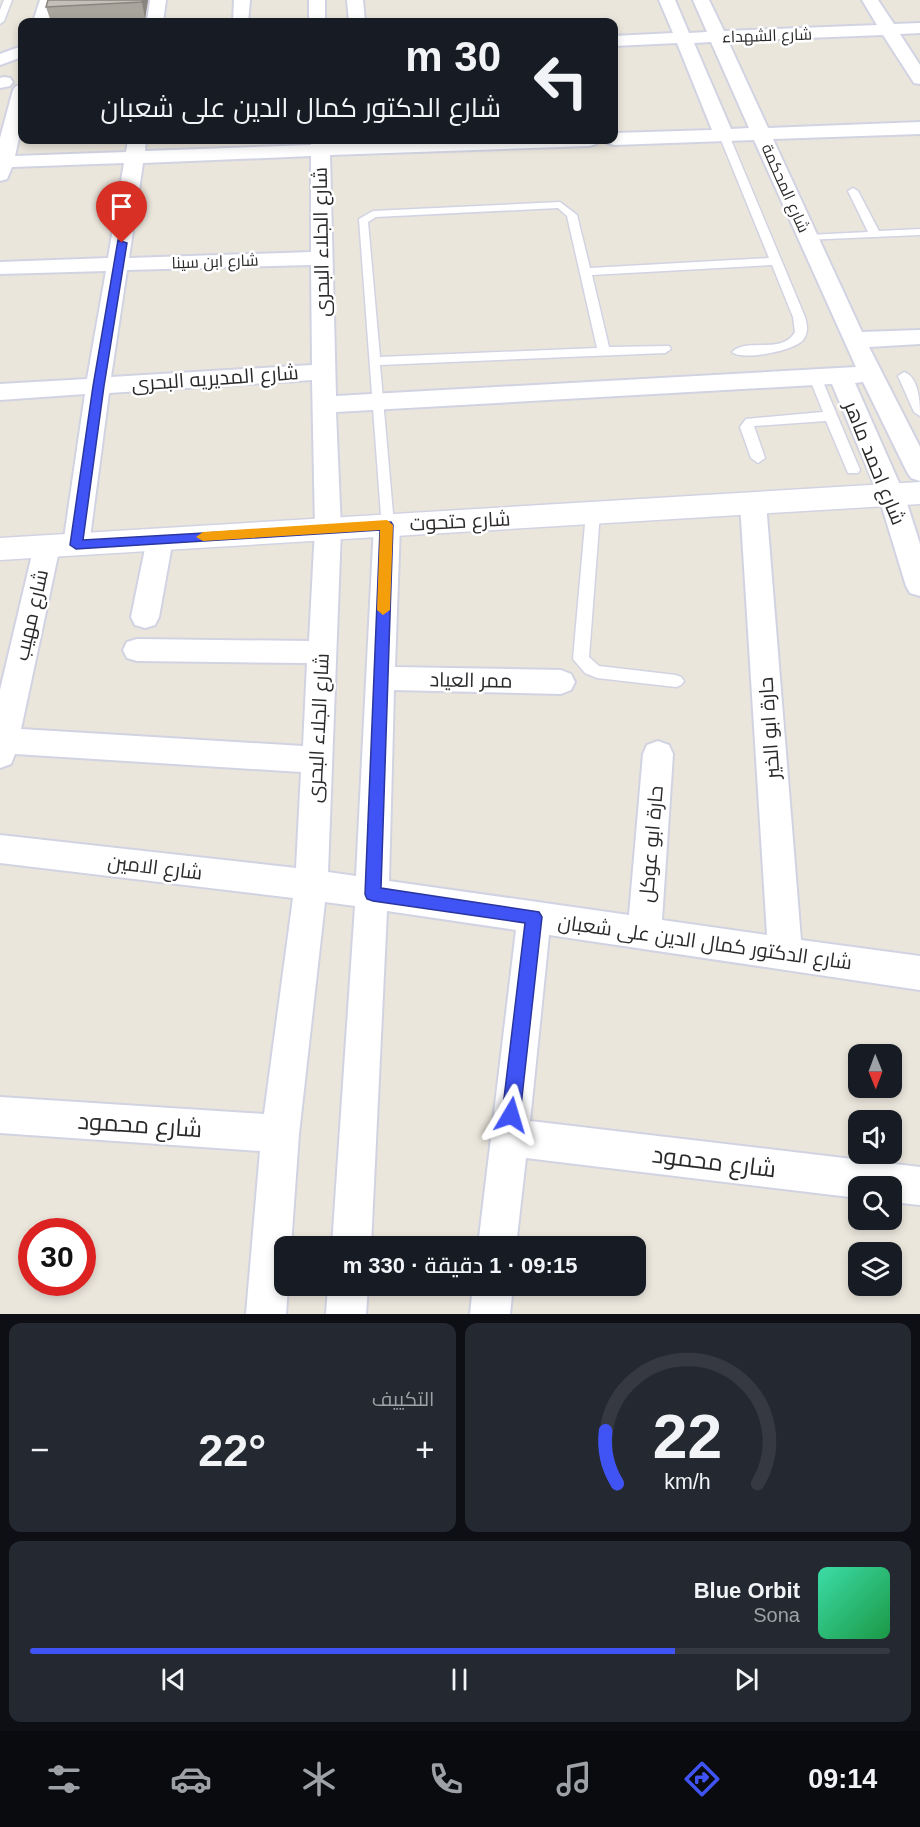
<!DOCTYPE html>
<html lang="ar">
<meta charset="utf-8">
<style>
body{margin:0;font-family:Helvetica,Cairo,sans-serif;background:#242831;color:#f1f3f6;direction:rtl;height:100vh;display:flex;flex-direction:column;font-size:22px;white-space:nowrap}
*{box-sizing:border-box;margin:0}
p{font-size:20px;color:#9ea1a6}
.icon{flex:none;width:33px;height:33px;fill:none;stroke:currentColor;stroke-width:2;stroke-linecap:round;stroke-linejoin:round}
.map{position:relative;height:1314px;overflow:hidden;direction:ltr}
.details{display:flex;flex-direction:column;gap:9px;padding:9px;background:#0d0f14;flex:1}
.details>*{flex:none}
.hud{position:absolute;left:18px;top:18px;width:600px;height:126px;border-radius:12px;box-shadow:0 3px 9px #0003;direction:rtl;background:#171b24;color:#f1f3f6;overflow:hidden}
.needle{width:39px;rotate:179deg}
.tools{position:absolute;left:848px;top:1044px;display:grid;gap:12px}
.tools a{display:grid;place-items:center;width:54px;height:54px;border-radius:12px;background:#171b24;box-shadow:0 3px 9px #0003;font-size:30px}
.speed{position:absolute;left:18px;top:1218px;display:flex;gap:12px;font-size:30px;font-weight:700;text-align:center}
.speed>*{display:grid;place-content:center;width:78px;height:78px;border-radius:50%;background:#171b24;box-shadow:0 3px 9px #0003;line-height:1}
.speed .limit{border:9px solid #d22;background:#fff;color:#111}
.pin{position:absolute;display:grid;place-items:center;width:51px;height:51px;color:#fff;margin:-62px -26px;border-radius:50% 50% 50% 0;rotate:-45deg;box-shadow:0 0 6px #0007}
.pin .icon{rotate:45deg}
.me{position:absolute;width:66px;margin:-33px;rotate:7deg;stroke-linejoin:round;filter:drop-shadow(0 0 4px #0008)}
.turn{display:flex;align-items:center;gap:21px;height:126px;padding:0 18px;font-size:27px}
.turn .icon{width:78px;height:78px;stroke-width:2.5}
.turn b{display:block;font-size:42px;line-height:51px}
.big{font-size:45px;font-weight:600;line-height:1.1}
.details .widget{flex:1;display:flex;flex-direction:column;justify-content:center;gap:9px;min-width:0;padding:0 21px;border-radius:12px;background:#242831}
.details .dial{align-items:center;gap:0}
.dial svg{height:156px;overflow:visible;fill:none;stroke:#363941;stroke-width:7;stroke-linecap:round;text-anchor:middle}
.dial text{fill:#f1f3f6;stroke:none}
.song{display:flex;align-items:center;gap:18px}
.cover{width:72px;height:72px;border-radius:9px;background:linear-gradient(135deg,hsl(160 70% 55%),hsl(140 70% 35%))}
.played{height:6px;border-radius:3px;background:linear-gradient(90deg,#4053f4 75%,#363941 75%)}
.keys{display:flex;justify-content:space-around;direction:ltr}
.heat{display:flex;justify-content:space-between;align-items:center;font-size:33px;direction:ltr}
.details .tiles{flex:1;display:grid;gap:9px;grid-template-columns:1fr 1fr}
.widget:last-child{grid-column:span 2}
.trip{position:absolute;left:274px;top:1236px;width:372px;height:60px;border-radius:12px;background:#171b24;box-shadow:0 3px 9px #0003;font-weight:600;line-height:60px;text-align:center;direction:rtl}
.tab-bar{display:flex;height:96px;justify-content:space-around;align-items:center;background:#090b0e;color:#9ea1a6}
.tab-bar .icon{width:42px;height:42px}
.tab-bar .selected{color:#4053f4}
.tab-bar b{font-size:27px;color:#f1f3f6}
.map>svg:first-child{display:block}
</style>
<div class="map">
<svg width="920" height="1314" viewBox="0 0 920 1314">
<rect width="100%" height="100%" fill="#ebe6dc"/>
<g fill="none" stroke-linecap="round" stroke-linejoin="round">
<g stroke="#d1d3e2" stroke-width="3">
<g id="lane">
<polygon points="4,0 12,0 4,21 0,24 0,10"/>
<path d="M720,133L729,135L805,317C807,325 809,332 803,340C794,351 742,361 732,352C748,337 782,355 795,332L793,317L772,265L592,275L609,347L669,346L671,349L665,353L380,365L394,525L392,529H382L359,219L373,211L560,202L577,215L590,268L769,258L719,135ZM558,208L567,216L597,348L380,357L368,222L376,217Z"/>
<polygon points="853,188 858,191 879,231 920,229 920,235 804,240 803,238 808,235 868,232 848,191"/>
<path d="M904,372C919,377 920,403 920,416L914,412L898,376Z"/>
<polygon points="815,373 821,377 860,470 858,473 848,473 826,421 754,426 765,458 758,463 751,458 740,427 746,419 823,412 809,377"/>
<polygon points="593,508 600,513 589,657 599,666 676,675 681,677 684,681 681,685 676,687 597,678 585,673 573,659 586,513"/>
</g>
</g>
<g stroke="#d1d3e2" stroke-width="4">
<g id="street">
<polygon points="40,0 56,0 49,22 33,22"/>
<polygon points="150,0 166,0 163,22 147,22"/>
<polygon points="234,0 250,0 248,22 233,21"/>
<rect x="309" y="0" width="16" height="22"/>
<polygon points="347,0 363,0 365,22 349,22"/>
<path d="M659,0H675L689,33L707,32L693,0H709L724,31L877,25L862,0H878L894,24L920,23V33L900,34L920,65V84L914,83L883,35L728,41L768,128L920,122V134L773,139L862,332L920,330V344L869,347L920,447V481L911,478L907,472L863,382L855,383L904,494L920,544V596L910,593L906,586L878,494L832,384L336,412L341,529L328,872L356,876L374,525L378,518L387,515L396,518L400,525L395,667L561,670L571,674L575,682L571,690L561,694L394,690L389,881L629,915L643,754L647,745L658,741L669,745L673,754L662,920L767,935L740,503L744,496L753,494L762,496L766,503L801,940L920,956V990L549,935L530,1121L920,1167V1205L891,1202V1186H858V1198L526,1158L516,1246H478L516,930L387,911L371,1246H332L355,906L325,902L299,1134L291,1246H285V1286H288L286,1314H246L260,1151L0,1133V1097L264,1114L293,898L0,863V835L296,868L301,772L15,754L11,764L0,768V690L34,546L38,539L47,536L56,539L60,546L21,729L303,746L307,663L137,661L127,658L123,650L127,642L137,639L309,641L315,529L312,380L109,393L89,545L85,552L76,555L67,552L63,545L85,394L0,400V384L87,379L106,271L0,274V262L108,258L124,163L12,167L7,179L0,181V138L13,90L16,86L22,85V124L15,156L126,152L128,140H146L145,151L311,145V140H329L330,144L450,140H598L596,144L589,146L330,155L336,396L856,367L754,140L614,145L607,143L605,140H614V133L712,130L677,43L614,46V36L673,33ZM711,42L749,128L731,129L694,43ZM311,156V252L129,258L143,163ZM311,265L312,365L111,377L127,270Z"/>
<polygon points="22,46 22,57 0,65 0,54"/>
<polygon points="4,77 10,78 13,82 10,86 0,88 0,78"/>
<polygon points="160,529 169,532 173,539 159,617 155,625 145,628 135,625 131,617 147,539 151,532"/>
<polygon points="328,1286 368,1286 366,1314 326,1314"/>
<polygon points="473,1286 513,1286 510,1314 470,1314"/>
</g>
</g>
<g stroke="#d1d3e2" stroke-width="3">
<polygon id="secondary" points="920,482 920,504 0,560 0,538"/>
</g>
<use href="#lane" fill="#fff" fill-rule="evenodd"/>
<use href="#street" fill="#fff" fill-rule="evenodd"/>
<use href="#secondary" fill="#fff" fill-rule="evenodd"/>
</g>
<polygon fill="#a9a59d" points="148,0 145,19 51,22 46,7"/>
<polygon fill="#898680" points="142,0 148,0 145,19 142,2"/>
<polygon fill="#c4c0b7" stroke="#898680" stroke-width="1.5" points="48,0 142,0 142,2 46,7"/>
<polygon fill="#4053f4" stroke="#2a369f" stroke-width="1.5" points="118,240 127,243 104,386 83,540 391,522 393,525 381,888 539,912 542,917 520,1115 518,1121 511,1124 505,1121 502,1115 525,923 373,901 367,899 365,894 380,530 76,549 70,545 93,386"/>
<polygon fill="#f59e0b" points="387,520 393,525 390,610 383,615 377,610 380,530 203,541 196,537 203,532"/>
<g text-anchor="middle" stroke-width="5" stroke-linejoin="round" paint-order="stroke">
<g font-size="16" fill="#2a2a2a" stroke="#fff">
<text transform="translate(767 35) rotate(-2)" y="6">شارع الشهداء</text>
<text transform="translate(786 188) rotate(66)" y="6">شارع المحكمة</text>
<text transform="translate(215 261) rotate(-2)" y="6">شارع ابن سينا</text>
</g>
<g font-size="20" fill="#2a2a2a" stroke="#fff">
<text transform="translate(321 242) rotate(-91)" y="7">شارع الجلاء البحرى</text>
<text transform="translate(215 378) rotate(-4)" y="7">شارع المديريه البحرى</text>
<text transform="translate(875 463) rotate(68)" y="7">شارع احمد ماهر</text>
<text transform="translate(460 521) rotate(-3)" y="7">شارع حتحوت</text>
<text transform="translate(31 615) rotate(-77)" y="7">شارع مهيب</text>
<text transform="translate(471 680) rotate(1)" y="7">ممر العياد</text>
<text transform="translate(318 728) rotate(-87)" y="7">شارع الجلاء البحرى</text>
<text transform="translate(769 728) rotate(-94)" y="7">حارة ابو الخير</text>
<text transform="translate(651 844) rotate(-85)" y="7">حارة ابو عوكل</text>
<text transform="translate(155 867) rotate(7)" y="7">شارع الامين</text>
<text transform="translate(705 942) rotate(8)" y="7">شارع الدكتور كمال الدين على شعبان</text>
</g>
<g font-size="24" fill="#2a2a2a" stroke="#fff">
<text transform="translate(140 1125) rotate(4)" y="8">شارع محمود</text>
<text transform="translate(714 1162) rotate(7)" y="8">شارع محمود</text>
</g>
</g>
</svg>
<div class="tools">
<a><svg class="needle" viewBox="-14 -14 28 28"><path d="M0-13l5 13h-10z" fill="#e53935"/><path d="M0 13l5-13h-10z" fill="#9ea1a6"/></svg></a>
<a><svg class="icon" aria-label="sound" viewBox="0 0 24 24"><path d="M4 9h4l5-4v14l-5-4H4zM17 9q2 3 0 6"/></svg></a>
<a><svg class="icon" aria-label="search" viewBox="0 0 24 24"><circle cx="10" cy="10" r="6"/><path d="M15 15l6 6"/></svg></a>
<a><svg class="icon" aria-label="layers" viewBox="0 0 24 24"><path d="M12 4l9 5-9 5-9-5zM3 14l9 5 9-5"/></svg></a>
</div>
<div class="speed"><div class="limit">30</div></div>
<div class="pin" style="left:122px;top:243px;background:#d93025"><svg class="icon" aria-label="arrive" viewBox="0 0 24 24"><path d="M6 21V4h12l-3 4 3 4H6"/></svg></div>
<svg class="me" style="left:511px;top:1115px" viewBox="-20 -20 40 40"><path d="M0-17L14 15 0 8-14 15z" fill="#4053f4" stroke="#fff" stroke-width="4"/></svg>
<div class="trip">09:15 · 1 دقيقة · 330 m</div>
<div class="hud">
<div class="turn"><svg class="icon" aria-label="left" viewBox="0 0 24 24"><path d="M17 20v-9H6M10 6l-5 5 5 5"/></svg><div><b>30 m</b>شارع الدكتور كمال الدين على شعبان</div></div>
</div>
</div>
<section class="details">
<div class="tiles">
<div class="widget dial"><svg viewBox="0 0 100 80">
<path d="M14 69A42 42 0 1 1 86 69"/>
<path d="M14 69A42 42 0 0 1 8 42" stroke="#4053f4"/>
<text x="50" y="56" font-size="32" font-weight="700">22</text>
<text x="50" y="72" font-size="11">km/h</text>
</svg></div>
<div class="widget"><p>التكييف</p>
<div class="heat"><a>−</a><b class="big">22°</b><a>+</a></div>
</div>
<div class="widget">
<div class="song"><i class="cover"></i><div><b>Blue Orbit</b><p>Sona</p></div></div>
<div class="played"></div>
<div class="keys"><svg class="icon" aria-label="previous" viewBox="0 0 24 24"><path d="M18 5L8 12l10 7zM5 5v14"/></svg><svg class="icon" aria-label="pause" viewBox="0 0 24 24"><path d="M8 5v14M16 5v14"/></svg><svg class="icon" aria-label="next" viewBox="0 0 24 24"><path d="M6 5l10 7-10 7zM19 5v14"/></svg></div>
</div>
</div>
</section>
<nav class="tab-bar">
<b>09:14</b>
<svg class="icon selected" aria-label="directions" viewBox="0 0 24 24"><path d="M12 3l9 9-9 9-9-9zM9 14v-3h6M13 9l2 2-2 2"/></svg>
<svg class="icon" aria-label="music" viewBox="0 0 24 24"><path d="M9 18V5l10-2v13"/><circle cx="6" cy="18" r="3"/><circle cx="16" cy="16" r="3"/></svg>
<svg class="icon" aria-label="phone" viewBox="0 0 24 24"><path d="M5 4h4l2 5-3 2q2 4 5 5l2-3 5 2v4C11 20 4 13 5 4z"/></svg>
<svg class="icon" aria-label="climate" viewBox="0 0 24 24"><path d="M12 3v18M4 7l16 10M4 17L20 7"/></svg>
<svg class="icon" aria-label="car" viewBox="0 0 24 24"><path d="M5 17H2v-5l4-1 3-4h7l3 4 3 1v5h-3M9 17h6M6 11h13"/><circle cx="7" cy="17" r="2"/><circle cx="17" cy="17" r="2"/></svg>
<svg class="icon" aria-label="filters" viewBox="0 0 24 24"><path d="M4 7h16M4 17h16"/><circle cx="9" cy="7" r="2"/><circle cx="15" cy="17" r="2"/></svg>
</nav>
